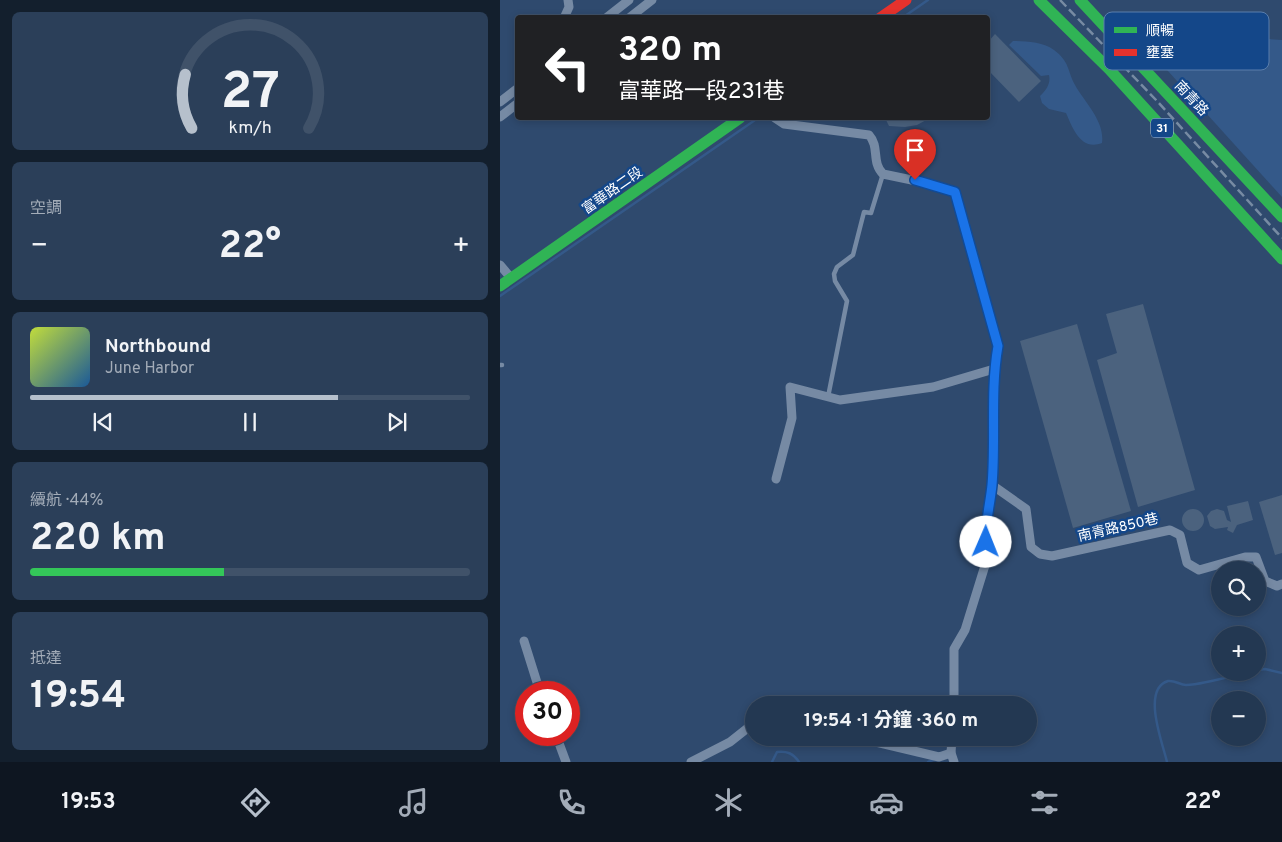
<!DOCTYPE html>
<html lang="zh-TW">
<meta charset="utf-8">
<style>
body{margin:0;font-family:Overpass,"Noto Sans TC",sans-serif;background:#2b3f59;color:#f1f3f6;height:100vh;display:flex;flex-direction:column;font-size:19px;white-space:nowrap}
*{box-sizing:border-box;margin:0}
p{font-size:16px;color:#a3acb8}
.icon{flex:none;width:28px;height:28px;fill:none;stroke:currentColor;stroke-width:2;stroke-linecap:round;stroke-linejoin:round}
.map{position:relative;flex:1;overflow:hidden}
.sheet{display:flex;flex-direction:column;gap:12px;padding:12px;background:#131f2d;width:500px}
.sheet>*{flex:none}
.banner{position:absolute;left:15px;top:15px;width:475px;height:105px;border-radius:5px;box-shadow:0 2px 8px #0003,0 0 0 1px #405269;background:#202124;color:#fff;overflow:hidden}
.fabs{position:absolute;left:711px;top:561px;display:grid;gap:10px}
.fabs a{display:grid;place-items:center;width:55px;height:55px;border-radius:50%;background:#233852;box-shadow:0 2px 8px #0003,0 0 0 1px #405269;font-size:25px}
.speed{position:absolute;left:15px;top:681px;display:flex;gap:10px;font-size:25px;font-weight:700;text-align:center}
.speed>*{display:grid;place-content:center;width:65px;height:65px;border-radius:50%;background:#233852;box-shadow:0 2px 8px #0003,0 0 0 1px #405269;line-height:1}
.speed .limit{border:8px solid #d22;background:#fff;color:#111}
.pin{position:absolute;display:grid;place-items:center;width:42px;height:42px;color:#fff;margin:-51px -21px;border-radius:50% 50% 50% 0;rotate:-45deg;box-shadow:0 0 5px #0007}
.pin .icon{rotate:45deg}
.me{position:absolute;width:55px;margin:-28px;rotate:1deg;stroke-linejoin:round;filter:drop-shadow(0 0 4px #0008)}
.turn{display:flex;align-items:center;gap:18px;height:105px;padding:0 20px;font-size:22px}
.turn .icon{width:65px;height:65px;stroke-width:2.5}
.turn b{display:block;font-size:35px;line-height:42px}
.big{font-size:38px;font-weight:700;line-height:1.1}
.sheet .widget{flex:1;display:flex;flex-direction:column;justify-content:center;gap:8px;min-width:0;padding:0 18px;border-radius:8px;background:#2b3f59}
.sheet .dial{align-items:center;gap:0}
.dial svg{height:130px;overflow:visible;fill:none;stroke:#405269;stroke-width:7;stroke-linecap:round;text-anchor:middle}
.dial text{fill:#f1f3f6;stroke:none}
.song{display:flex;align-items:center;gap:15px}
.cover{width:60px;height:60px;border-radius:8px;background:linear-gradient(135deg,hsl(70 70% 55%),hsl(210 70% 35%))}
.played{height:5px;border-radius:2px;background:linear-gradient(90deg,#b6c0cc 70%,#405269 70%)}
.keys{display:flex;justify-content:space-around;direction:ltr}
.heat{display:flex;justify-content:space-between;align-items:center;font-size:28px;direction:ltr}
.charge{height:8px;border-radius:4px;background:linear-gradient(90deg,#34c759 44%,#405269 0)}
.trip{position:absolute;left:245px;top:696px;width:292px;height:50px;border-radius:25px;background:#233852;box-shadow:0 2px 8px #0003,0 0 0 1px #405269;font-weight:700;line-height:50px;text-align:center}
.dock{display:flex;height:80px;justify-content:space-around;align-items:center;background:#0e1621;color:#a3acb8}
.dock .icon{width:35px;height:35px}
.dock .active{color:#b6c0cc}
.dock b{font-size:22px;color:#f1f3f6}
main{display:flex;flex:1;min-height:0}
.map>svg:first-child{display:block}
</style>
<main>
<section class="sheet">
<div class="widget dial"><svg viewBox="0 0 100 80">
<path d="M14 69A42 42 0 1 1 86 69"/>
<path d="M14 69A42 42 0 0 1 10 36" stroke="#b6c0cc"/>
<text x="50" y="56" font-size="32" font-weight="700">27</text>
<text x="50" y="72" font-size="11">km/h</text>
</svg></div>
<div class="widget"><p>空調</p>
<div class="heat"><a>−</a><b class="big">22°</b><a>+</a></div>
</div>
<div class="widget">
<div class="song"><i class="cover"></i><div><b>Northbound</b><p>June Harbor</p></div></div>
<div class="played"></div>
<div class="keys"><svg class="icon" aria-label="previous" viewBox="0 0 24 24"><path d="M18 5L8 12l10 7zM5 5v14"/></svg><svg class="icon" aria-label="pause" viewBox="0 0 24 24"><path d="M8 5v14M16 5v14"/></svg><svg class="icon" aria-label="next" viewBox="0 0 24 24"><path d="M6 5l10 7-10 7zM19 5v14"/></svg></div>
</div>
<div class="widget"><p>續航 · 44%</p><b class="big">220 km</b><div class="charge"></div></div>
<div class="widget"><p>抵達</p><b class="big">19:54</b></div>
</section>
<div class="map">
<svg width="782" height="762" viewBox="0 0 782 762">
<rect width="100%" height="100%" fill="#2f4a6e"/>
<g fill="#345989">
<polygon points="630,29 782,40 782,197"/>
<path d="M513,41C525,41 544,42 554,50C570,62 567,70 575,85C585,103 605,121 602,143C581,151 573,129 566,113L549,109L542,103L540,96C546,90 551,84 549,75L541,76L509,45Z"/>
</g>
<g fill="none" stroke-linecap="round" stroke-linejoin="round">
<g stroke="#345989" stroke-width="2.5">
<polyline points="402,18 428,0"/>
<polyline points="0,296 258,118"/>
<polyline points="758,670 765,669 782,673"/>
<path d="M272,762L277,752C287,751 293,753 299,762"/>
<polyline points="428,762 435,759"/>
<path d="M667,762C663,744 641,689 668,681C675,680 680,685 686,685C706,684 727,677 747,672"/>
</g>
</g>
<g fill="#4b627e">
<polygon points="495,34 541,81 519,102 488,70 488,42"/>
<polygon points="385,118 430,118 417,125 405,127 389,126"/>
<polygon points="643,304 695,490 638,507 597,360 617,353 606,314"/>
<polygon points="577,324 631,511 573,528 520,341"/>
<polygon points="782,495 782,553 775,555 759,502"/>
<polygon points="748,501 753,520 737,525 733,533 727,530 728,527 715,529 710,526 707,516 711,511 717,509 724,511 727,520 731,522 727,506"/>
<circle cx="693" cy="520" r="11"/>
</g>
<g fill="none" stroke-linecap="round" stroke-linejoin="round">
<g stroke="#768aa4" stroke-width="4.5">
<polyline points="0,365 2,365"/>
<polyline points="328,397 347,301 335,281 334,274 337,267 353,255 364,212 371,213 383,174"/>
</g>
<g stroke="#768aa4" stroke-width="9">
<polyline points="64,18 69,7 68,0"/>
<polyline points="106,18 129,0"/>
<polyline points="129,18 152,0"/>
<polyline points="0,102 18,88"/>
<polyline points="0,117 18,103"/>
<path d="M275,118L284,124L369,135C380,147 371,162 383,174L431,184L455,192L498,347L494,369L492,485L485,525L487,559L465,630L454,649V705"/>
<polyline points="0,265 11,278"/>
<polyline points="276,479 292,418 290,387 340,400 433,387 494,369"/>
<polyline points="492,485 526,509 531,547 540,554 552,556 670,530 680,535 687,563 699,570 745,557 756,557 765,581 777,586 782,584"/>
<polyline points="24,641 40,692"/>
<polyline points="56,735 66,762"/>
<polyline points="359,738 439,757 451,753"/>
<polyline points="452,738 451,753 454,762"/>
<polyline points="191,762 230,742 254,723"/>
</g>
<g stroke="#30b455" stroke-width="11">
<polyline points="539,0 609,69 782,259"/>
<polyline points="580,0 782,217"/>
<polyline points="0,286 240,118"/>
</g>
<polyline stroke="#e5322d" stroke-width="11" points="380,18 406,0"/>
<polyline stroke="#778ba3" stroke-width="2.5" stroke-dasharray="9 4" stroke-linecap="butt" points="560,0 657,101 782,238"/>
</g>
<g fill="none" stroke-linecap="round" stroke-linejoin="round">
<g stroke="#114b97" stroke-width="12">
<path id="route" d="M415,180L455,192L498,346C490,392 496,439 492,485C490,505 485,522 486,542"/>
</g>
<use href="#route" stroke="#1a73e8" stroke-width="9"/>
</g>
<g text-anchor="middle" stroke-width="5" stroke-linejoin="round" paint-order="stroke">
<rect fill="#144789" stroke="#b8c8dc" stroke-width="1" x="651" y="118.5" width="22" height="19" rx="4"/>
<g font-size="12" font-weight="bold" fill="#fff">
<text x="662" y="132">31</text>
</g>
<g font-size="14" fill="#fff" stroke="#144789">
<text transform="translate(692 98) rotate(47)" y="5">南青路</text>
<text transform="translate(112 190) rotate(-35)" y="5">富華路二段</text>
<text transform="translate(618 527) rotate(-13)" y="5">南青路850巷</text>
</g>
</g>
<rect x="604" y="12" width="165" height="58" rx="8" fill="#144789" stroke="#5a7eac" stroke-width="1"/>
<rect x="614" y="27" width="23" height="6" fill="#30b455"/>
<rect x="614" y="49" width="23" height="7" fill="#e5322d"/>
<g font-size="14" fill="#fff">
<text x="646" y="35">順暢</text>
<text x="646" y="57">壅塞</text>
</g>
</svg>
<div class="fabs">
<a><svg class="icon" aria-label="search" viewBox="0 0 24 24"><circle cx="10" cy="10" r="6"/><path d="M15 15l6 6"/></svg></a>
<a>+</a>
<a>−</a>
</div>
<div class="speed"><div class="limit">30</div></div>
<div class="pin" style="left:415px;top:180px;background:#d93025"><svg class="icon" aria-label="arrive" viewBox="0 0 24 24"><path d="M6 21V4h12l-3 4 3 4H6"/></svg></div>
<svg class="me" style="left:486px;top:542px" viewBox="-20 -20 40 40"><circle r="19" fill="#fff"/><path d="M0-13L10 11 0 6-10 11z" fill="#1a73e8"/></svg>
<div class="trip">19:54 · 1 分鐘 · 360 m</div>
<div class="banner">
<div class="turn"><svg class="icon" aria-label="left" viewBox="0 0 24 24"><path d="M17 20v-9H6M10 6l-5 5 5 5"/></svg><div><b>320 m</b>富華路一段231巷</div></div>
</div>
</div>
</main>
<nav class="dock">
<b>19:53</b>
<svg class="icon active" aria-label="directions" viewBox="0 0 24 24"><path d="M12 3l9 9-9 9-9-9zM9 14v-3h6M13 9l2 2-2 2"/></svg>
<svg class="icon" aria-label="music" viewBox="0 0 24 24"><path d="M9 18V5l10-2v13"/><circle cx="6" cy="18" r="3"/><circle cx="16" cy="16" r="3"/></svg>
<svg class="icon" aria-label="phone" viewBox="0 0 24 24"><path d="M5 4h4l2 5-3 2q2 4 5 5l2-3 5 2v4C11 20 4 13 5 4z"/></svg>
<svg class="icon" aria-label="climate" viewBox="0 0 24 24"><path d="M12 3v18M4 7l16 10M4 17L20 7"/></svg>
<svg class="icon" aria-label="car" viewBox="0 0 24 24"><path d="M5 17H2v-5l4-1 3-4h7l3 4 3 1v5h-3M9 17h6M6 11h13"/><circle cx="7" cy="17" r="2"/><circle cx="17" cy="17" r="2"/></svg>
<svg class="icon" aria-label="filters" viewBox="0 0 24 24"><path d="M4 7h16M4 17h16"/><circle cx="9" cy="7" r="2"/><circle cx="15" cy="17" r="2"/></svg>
<b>22°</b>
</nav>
